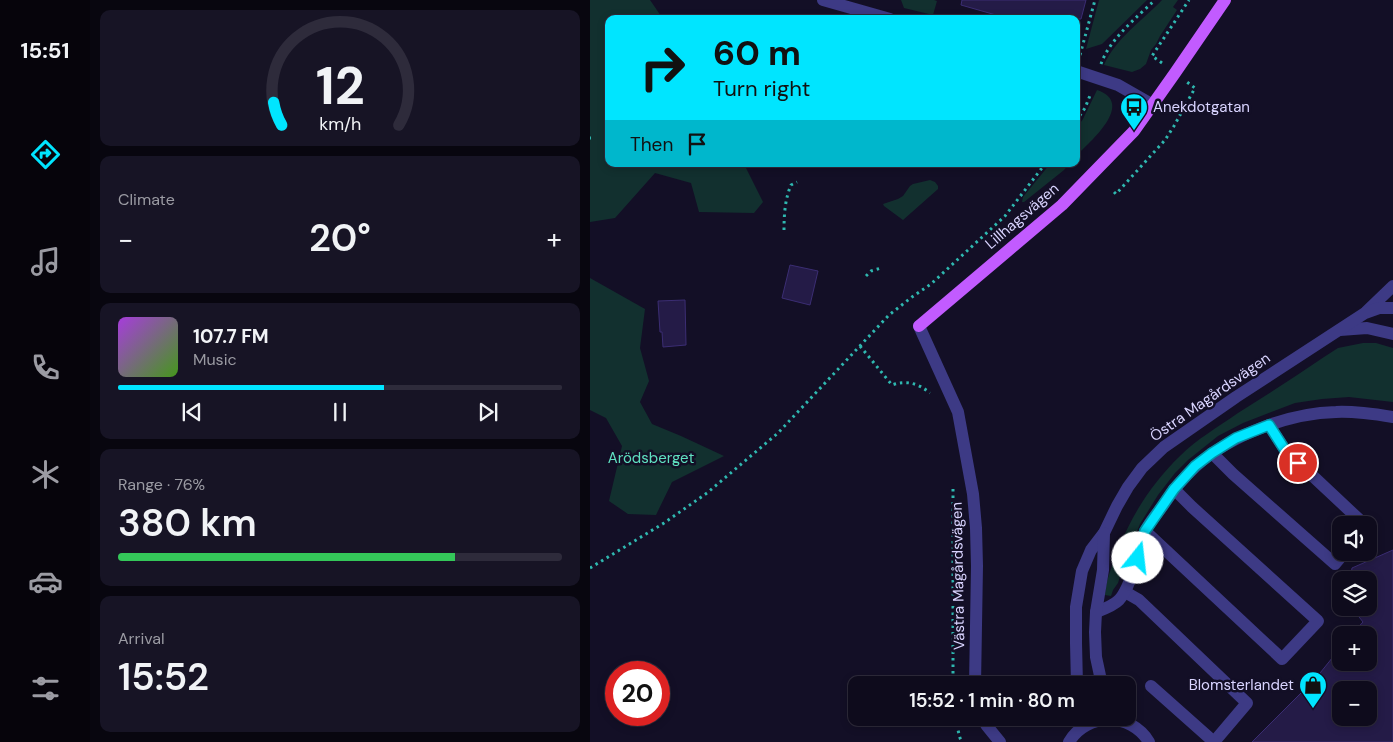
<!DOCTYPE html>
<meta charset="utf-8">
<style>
body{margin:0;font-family:"DM Sans",sans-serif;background:#171425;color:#f1f3f6;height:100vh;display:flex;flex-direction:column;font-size:19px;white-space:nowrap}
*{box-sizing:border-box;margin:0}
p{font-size:16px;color:#9b9ba3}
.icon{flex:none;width:28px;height:28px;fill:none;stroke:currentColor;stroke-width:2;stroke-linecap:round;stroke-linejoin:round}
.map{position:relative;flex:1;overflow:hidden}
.side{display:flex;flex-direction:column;gap:10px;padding:10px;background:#08060f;width:500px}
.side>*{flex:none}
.hud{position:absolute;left:15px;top:15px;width:475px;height:152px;border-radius:10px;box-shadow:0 2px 8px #0003,0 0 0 1px #2e2b3b;background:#00e5ff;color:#111;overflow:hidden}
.controls{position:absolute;left:742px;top:516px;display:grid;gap:10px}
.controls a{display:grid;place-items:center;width:45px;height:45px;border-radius:10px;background:#0e0b1c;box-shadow:0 2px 8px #0003,0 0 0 1px #2e2b3b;font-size:25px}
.speed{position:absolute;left:15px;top:661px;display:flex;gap:10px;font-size:25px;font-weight:700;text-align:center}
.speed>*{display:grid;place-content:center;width:65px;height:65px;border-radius:50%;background:#0e0b1c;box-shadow:0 2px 8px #0003,0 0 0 1px #2e2b3b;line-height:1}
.speed .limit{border:8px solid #d22;background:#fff;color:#111}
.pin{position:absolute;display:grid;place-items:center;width:42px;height:42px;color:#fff;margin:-21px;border:2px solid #fff;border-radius:50%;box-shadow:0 1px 5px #0007}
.me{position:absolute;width:55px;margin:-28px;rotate:16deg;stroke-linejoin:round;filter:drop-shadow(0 0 4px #0008)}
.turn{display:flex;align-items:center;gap:18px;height:105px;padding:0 25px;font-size:22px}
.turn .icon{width:65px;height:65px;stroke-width:2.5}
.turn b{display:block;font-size:35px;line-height:42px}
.then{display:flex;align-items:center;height:48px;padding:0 25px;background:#0003;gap:10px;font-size:19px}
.big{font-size:38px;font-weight:600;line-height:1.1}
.side .card{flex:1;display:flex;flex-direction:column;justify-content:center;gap:8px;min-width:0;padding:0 18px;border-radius:10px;background:#171425}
.side .dial{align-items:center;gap:0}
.dial svg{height:130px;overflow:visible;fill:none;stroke:#2e2b3b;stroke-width:7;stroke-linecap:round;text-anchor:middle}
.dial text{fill:#f1f3f6;stroke:none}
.song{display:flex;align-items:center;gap:15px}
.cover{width:60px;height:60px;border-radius:8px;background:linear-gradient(135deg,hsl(280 70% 55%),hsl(100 70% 35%))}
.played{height:5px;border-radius:2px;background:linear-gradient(90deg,#00e5ff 60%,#2e2b3b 60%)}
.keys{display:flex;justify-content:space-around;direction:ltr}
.heat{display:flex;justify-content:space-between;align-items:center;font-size:28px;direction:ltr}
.charge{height:8px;border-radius:4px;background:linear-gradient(90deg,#34c759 76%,#2e2b3b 0)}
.trip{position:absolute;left:258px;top:676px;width:288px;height:50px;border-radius:10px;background:#0e0b1c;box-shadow:0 2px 8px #0003,0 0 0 1px #2e2b3b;font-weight:600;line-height:50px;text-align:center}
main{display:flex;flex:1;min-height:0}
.dock{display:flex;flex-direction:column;width:90px;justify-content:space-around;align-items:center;background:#06040b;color:#9b9ba3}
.dock .icon{width:35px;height:35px}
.dock .current{color:#00e5ff}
.dock b{font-size:22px;color:#f1f3f6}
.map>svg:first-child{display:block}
</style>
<main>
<nav class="dock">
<b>15:51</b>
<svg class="icon current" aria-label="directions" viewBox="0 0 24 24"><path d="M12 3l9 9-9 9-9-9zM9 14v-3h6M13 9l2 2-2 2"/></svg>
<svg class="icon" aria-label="music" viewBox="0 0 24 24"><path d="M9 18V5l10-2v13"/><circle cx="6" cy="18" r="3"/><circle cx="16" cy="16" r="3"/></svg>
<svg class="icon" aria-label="phone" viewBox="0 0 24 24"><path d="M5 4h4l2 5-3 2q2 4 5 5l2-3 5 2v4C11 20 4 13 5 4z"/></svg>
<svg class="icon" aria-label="climate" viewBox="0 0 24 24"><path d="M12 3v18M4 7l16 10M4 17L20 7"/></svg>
<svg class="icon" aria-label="car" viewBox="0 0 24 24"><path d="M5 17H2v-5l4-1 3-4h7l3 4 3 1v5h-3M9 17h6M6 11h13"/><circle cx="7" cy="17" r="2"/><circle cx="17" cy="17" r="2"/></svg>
<svg class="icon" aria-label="filters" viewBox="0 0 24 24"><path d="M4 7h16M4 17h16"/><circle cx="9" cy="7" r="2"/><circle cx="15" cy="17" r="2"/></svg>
</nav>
<section class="side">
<div class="card dial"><svg viewBox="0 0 100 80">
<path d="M14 69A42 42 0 1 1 86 69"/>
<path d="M14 69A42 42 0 0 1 9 55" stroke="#00e5ff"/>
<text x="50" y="56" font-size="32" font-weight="700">12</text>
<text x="50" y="72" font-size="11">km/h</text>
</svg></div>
<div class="card"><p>Climate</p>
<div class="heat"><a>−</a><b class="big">20°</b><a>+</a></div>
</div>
<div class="card">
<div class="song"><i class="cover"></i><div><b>107.7 FM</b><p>Music</p></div></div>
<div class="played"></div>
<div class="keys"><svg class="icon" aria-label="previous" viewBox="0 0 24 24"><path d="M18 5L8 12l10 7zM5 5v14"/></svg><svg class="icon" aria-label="pause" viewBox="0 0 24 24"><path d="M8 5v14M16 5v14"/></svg><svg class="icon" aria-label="next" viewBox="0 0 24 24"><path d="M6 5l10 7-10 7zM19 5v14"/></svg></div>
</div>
<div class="card"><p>Range · 76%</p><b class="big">380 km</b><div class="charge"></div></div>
<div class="card"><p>Arrival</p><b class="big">15:52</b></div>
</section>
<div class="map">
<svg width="803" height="742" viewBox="0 0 803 742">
<rect width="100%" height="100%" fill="#130f26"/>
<g fill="#12302f">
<polygon points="0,0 60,0 73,19 19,19 19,164 154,164 173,202 164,213 109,212 101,183 65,173 25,218 0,222"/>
<polygon points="311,0 344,0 347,1 343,15 314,8"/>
<polygon points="509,0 557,0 512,44 496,49"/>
<path d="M572,0H588L583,7L587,10L570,36L566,44L561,50L556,64L550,69L542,72L514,65C526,38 552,21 572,0Z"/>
<path d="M507,90C546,103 500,142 486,156V129L493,119Z"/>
<polygon points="460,164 479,164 474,170 434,202 432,202 433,197"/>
<polygon points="340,180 345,182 348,186 348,189 313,220 294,206 293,204 308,199 313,196 320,186 323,184"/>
<polygon points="0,278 55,309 50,348 59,381 50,402 62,424 91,436 134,456 82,482 66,515 38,514 19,501 32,446 16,418 0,410"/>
<path d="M773,343H786L803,348V402L759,397L732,399L705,403L653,423L628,436L598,460L585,473L568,495L550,524L535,561L528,583L523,590L521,596L515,595C516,579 523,563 529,548C542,514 563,482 590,456C607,439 628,427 648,413C677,395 706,376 734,357L748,348Z"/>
</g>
<g fill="#241b47" stroke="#3b2d73" fill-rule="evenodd">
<polygon points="372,0 496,0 491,19 420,19 371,5"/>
<polygon points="200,265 228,271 220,305 192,298"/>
<polygon points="95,300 96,345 73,347 72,332 70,332 68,301"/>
<path d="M803,550V742H662L726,678L751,647V662H779V635H761L773,622L762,608H779V580H760L762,568ZM751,690H779V718H751Z"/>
</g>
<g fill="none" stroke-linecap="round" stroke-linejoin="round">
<g stroke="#2fb8b0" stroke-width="3" stroke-dasharray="2.5 4" stroke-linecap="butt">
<polyline points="490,55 505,0"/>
<polyline points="572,63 562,56 599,0"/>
<path d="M511,64C519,40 547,17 565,0"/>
<polyline points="486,121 495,108 501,93"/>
<polyline points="0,138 1,138"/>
<polyline points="524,192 526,194 575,140 584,126 605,88 597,82"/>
<path d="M194,230C194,215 195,199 201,185L207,182"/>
<polyline points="276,276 281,271 291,268"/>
<path d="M270,346L302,385C316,380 328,383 340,393"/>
<polyline points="363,489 363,685"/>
<polyline points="0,568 74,523 117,493 188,433 299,315 322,297 341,284 415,216 455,164"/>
<polyline points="365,718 370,738 372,742"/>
</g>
<g stroke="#3d3a85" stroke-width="12">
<polyline points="233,0 300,19"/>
<polyline points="486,71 528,85 563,105"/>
<polyline points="777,311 803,286"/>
<polyline points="329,326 368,412 383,494 386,528 387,566 385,685"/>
<polyline points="750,330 777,328 803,334"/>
<polyline points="679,425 695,450 775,525"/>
<polyline points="622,453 643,474 745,564 755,552"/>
<polyline points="555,531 692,659 728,621 602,507 584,489"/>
<polyline points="535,592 549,600 657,703 624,742 561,686"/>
<path d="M506,612C514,609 523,606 529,600C542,586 548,550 555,532C559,522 568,513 574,504C583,490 594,477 606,466C641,435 699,413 746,412C765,411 784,414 803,417"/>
<polyline points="487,685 486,643 486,607 492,571 501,550 514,533 527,506 538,487 552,468 574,447 646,397 775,313 789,308 803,308"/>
<polyline points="512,685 506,657 505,632 506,612 513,570 514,533"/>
<polyline points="392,718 397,726 410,742"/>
<path d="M479,742C497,712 541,712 559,742"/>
</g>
<polyline stroke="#c25bff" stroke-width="12" points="329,326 472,205 544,131 585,73 635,0"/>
</g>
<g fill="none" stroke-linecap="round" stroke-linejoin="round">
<g stroke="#0095a6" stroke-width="12">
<polyline id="route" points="548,558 555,531 584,489 605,466 622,453 646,438 679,425 695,450 708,463"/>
</g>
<use href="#route" stroke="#00e5ff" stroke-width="9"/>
</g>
<defs>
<g id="bus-pin" transform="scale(1.4375)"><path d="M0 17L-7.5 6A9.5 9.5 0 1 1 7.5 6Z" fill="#00e5ff" stroke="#130f26"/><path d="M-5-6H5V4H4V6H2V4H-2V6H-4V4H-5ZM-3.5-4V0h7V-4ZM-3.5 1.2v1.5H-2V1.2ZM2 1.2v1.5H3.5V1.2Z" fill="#111"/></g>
<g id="shop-pin" transform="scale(1.4375)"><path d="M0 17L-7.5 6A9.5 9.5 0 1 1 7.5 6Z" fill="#00e5ff" stroke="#130f26"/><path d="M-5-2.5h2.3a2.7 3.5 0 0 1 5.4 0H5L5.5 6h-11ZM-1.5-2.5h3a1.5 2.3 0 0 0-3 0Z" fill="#111"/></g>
</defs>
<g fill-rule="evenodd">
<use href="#bus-pin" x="544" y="107"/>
<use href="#shop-pin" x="723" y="685"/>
</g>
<g text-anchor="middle" stroke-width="5" stroke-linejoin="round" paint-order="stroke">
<g font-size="15" fill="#d9d4ff" stroke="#130f26" text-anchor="start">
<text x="563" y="112">Anekdotgatan</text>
<text x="704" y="690" text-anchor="end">Blomsterlandet</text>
</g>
<g font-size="15" fill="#d9d4ff" stroke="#130f26">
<text transform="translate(432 216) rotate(-41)" y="5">Lillhagsvägen</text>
<text transform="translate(620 397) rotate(-35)" y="5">Östra Magårdsvägen</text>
<text transform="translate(368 576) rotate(-91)" y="5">Västra Magårdsvägen</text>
</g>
<g font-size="15" fill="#5fe0c0" stroke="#130f26">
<text x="61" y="463">Arödsberget</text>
</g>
</g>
</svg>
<div class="controls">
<a><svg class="icon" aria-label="sound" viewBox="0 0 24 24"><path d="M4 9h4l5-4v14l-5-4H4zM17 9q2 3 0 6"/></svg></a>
<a><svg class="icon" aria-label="layers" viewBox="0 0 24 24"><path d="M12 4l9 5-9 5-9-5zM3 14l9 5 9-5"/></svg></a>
<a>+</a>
<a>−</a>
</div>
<div class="speed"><div class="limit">20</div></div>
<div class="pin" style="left:708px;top:463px;background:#d93025"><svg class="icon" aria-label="arrive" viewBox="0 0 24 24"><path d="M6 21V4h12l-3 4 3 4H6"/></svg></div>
<svg class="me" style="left:548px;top:558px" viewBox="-20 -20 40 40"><circle r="19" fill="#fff"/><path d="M0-13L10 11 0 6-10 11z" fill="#00e5ff"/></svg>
<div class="trip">15:52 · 1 min · 80 m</div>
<div class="hud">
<div class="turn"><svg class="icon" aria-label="right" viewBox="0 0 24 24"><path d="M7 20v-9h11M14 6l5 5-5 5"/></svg><div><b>60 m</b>Turn right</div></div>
<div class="then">Then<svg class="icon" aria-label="arrive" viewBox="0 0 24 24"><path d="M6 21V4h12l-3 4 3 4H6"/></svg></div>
</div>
</div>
</main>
